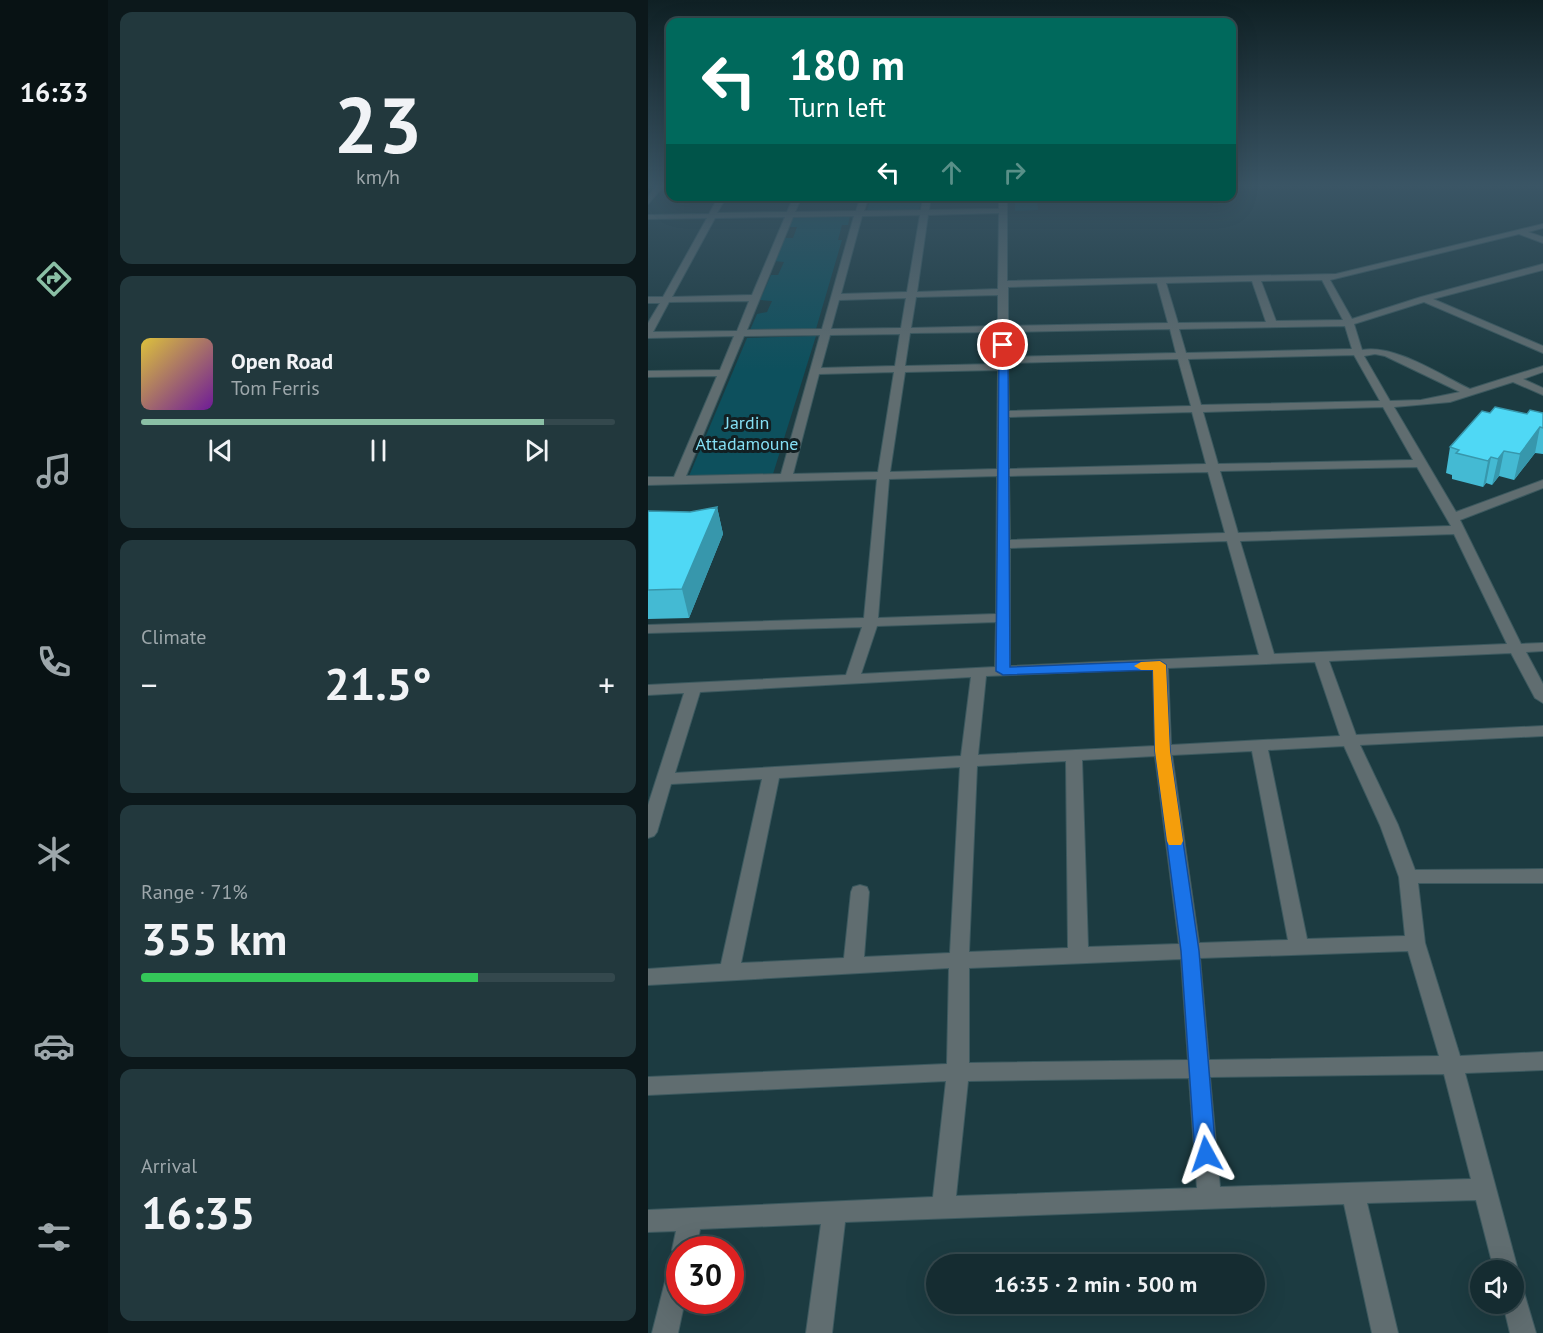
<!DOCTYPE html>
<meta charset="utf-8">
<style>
body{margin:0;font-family:"PT Sans",sans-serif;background:#22383d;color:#f1f3f6;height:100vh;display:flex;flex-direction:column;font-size:22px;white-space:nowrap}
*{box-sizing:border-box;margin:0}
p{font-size:20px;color:#9da7ab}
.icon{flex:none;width:33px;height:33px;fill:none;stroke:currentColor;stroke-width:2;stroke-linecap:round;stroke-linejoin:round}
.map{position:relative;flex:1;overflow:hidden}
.drawer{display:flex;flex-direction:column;gap:12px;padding:12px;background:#0c181b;width:540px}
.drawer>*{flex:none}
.guide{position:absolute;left:18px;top:18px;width:570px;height:183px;border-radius:12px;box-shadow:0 6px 24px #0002,0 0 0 2px #34484d;background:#00695c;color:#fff;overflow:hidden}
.tools{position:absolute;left:822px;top:1260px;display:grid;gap:12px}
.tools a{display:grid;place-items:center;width:54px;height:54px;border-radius:50%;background:#152c31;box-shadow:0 6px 24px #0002,0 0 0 2px #34484d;font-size:30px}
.speed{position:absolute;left:18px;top:1236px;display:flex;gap:12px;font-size:30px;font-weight:700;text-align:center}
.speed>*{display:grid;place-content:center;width:78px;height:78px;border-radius:50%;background:#152c31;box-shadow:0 6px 24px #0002,0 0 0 2px #34484d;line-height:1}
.speed .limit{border:9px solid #d22;background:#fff;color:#111}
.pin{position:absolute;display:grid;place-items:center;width:51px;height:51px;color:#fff;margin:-26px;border:3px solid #fff;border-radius:50%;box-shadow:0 2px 6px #0007}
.me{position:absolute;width:66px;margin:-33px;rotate:355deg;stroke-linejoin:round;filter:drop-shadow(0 0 4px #0008)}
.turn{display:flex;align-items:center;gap:21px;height:126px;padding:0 24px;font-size:27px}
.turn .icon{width:78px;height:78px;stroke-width:2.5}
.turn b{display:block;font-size:42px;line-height:51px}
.lanes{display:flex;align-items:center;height:57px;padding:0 24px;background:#0003;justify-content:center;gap:30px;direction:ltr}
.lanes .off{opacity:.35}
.big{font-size:45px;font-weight:700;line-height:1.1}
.drawer .widget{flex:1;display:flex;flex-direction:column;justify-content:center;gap:9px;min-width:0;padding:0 21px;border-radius:12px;background:#22383d}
.drawer .dial{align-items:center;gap:0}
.dial b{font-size:78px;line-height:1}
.song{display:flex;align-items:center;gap:18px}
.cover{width:72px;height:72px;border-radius:9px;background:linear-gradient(135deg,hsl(50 70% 55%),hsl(280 70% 35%))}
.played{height:6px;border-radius:3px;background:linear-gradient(90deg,#8abfa5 85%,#34484d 85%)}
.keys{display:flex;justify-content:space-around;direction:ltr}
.heat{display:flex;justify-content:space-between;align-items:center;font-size:33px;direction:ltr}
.charge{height:9px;border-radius:4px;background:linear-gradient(90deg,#34c759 71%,#34484d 0)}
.trip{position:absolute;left:278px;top:1254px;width:339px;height:60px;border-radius:30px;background:#152c31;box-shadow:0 6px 24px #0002,0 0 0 2px #34484d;font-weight:700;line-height:60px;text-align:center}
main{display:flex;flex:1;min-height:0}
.dock{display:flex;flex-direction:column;width:108px;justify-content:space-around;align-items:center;background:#081214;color:#9da7ab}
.dock .icon{width:42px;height:42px}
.dock .active{color:#8abfa5}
.dock b{font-size:27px;color:#f1f3f6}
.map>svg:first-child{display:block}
</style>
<main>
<nav class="dock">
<b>16:33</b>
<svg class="icon active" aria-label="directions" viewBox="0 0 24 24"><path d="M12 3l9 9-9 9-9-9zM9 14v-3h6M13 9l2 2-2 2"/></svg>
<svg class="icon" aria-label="music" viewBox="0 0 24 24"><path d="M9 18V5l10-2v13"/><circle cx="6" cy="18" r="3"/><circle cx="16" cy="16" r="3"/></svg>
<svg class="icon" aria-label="phone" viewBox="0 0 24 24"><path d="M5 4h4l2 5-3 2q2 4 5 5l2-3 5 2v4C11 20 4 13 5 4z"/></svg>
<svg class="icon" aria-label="climate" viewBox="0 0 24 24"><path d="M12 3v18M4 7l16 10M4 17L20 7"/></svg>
<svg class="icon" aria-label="car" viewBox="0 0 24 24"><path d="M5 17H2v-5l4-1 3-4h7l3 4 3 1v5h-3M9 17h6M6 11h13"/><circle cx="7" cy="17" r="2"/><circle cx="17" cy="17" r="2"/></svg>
<svg class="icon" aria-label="filters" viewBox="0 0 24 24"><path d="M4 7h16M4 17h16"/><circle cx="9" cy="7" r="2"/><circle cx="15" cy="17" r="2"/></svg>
</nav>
<section class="drawer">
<div class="widget dial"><b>23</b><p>km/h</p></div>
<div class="widget">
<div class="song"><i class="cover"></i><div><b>Open Road</b><p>Tom Ferris</p></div></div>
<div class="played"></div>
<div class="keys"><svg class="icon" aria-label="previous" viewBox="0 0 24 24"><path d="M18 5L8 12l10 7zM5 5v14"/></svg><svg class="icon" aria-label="pause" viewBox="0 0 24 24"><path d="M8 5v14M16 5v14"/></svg><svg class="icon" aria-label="next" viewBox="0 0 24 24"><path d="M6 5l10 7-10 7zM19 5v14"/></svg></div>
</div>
<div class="widget"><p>Climate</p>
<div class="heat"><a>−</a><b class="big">21.5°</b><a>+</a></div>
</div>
<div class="widget"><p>Range · 71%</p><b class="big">355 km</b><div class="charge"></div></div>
<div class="widget"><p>Arrival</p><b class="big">16:35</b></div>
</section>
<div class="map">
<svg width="895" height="1333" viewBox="0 0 895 1333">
<rect width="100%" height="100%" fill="#1c3b41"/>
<g fill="#0d505d">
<polygon points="223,197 273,197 271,211 219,211"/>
<polygon points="367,197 389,197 390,210 367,211"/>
<polygon points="202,216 200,225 194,225 190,240 194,240 168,329 102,330 109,314 119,312 124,301 112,300 123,275 130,275 136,262 126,261 136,238 145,238 149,227 141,227 144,217"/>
<polygon points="168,336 125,474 41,476 99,338"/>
</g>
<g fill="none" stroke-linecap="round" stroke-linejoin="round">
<g stroke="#3c595f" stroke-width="2">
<g id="minor">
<polygon points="9,184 17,184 0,204 0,197"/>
<path d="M71,196H79L69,213L139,212L146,196H154L147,212L208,211L213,196H221L216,211L273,210L275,196H283L281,210L351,209V196H359V281L688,274L895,224V228L880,232L895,237V243L871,234L682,280L704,319L773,297L895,264V270L785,299L895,346V353L776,302L706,324L714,350C747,344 792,375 822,389L895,366V372L875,379L895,388V395L865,382L802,402L746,407L808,512L895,480V488L812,520L873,644L895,643V651L878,652L895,684V703L887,698L863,653L681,661L708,735L895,726V736L712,745L750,825L767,870L895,869V883H770L777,943L812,1056L895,1052V1070L817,1073L870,1270L867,1278L866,1270H846L828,1200L719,1203L750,1333H724L696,1204L197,1222L184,1333H158L173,1224L52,1229L48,1250H32V1300H37L30,1333H4L20,1270L23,1262L30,1259L24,1250L28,1231L0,1232V1210L285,1197L298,1081L0,1095V1077L299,1064L301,968L0,985V969L73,964L114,779L23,784L9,832L6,836L0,838V805L36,693L0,695V685L198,675L214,627L0,633V625L216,618L229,479L0,485V477H26L69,376L0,377V371L72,370L86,336L0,338V323L12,303H0V297H15L59,218L0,219V215L61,214ZM351,213L350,289L269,292L280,215ZM272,215L259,292L193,294L214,216ZM206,216L174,329L99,330L145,217ZM137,217L104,295L24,297L67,218ZM674,280L695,320L628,321L613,281ZM604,281L618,322L530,323L518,283ZM509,283L520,323L360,326V287ZM350,295V326L263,328L268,297ZM258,298L253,328L183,329L191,300ZM101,301L89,331L5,332L21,302ZM697,326L704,349L538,353L531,329ZM522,329L528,353L360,357V332ZM350,332V364L257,366L262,333ZM252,334L247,366L173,368L182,335ZM172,335L133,474L38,476L96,336ZM727,354L737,356L812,392L773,400L742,401L716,356ZM706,355L732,401L553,405L540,359ZM530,359L543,406L361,411L360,363ZM350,370L349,469L242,472L257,372ZM246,372L230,472L145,474L171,374ZM735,407L765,460L570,464L555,412ZM544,412L558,464L361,469V417ZM769,467L803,526L590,533L572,471ZM560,472L577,533L362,540L361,476ZM349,476L348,614L230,618L241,479ZM806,534L859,644L626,654L592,541ZM579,541L611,655L362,666V548ZM348,622L347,667L213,674L229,626ZM667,662L692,736L523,745L520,668ZM505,669L507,746L330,755L338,676ZM323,677L313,756L27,773L52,692ZM696,746L732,825L751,877L757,936L659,939L620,750ZM604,751L640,940L551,943L524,755ZM507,756L531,944L440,947L434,760ZM418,761L420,948L321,952L329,766ZM312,767L302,953L216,957L221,892L219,887L212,885L205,887L203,892L196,958L93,963L131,778ZM760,951L791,1056L561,1060L552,958ZM533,959L540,1060L321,1063V968ZM796,1074L823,1179L572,1187L562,1077ZM541,1078L549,1188L308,1196L320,1081Z"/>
<polygon points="866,1286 875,1289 888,1333 862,1333 855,1304 866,1304"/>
</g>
</g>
<use href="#minor" fill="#606d70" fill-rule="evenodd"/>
</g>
<g fill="#44bad3">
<polygon points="842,413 879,414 895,413 895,454 887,453 866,480 851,476 844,485 838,483 835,487 804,479 804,475 798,473 802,447"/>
<polygon points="69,507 75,534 41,618 0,619 0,511 42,512"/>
</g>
<g fill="#3797ac">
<polygon points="892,427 887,453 866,480 872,454"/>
<polygon points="856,451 851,476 844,485 850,459"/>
<polygon points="843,457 838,483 835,487 840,461"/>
<polygon points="69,507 75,534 41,618 34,589"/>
</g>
<g fill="#4fd8f5" stroke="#3797ac" stroke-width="1.5">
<polygon points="847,407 879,414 882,410 895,413 895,428 892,427 872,454 856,451 850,459 843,457 840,461 808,453 811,450 802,447 834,411 842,413"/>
<polygon points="69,507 34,589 0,590 0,511 42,512"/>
</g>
<linearGradient id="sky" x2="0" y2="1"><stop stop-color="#0f2024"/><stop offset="0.5" stop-color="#3a5565"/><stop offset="1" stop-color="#3a5565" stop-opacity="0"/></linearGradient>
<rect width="895" height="371" fill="url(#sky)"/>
<polygon fill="#1a73e8" stroke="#114b97" stroke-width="1.5" points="355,342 360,345 362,667 512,661 518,665 522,751 551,951 568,1154 565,1161 558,1163 550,1161 547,1154 533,951 507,751 505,670 355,675 348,671 351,345"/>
<polygon fill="#f59e0b" points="512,661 518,665 522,751 535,841 533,845 521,845 519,841 507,751 505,670 493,670 486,666 493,662"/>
<g text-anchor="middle" stroke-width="6" stroke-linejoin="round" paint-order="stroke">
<g font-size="18" fill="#85dff4" stroke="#121f22">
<text x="99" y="429">Jardin<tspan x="99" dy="21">Attadamoune</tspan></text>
</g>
</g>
</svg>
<div class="tools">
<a><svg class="icon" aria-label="sound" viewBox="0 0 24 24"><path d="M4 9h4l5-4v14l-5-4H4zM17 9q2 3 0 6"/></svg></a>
</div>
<div class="speed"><div class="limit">30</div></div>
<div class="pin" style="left:355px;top:345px;background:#d93025"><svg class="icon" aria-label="arrive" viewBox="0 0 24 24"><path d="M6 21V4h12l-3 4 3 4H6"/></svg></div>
<svg class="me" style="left:558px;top:1154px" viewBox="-20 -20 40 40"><path d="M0-17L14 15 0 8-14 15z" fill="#1a73e8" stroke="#fff" stroke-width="4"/></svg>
<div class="trip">16:35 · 2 min · 500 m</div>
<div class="guide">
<div class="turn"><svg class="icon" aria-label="left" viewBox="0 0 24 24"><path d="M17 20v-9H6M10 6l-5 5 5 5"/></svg><div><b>180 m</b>Turn left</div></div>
<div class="lanes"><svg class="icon" aria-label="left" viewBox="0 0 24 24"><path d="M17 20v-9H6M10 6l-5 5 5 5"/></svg><svg class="icon off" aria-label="ahead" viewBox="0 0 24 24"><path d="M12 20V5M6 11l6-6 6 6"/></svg><svg class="icon off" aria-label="right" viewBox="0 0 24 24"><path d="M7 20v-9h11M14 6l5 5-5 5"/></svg></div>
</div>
</div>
</main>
